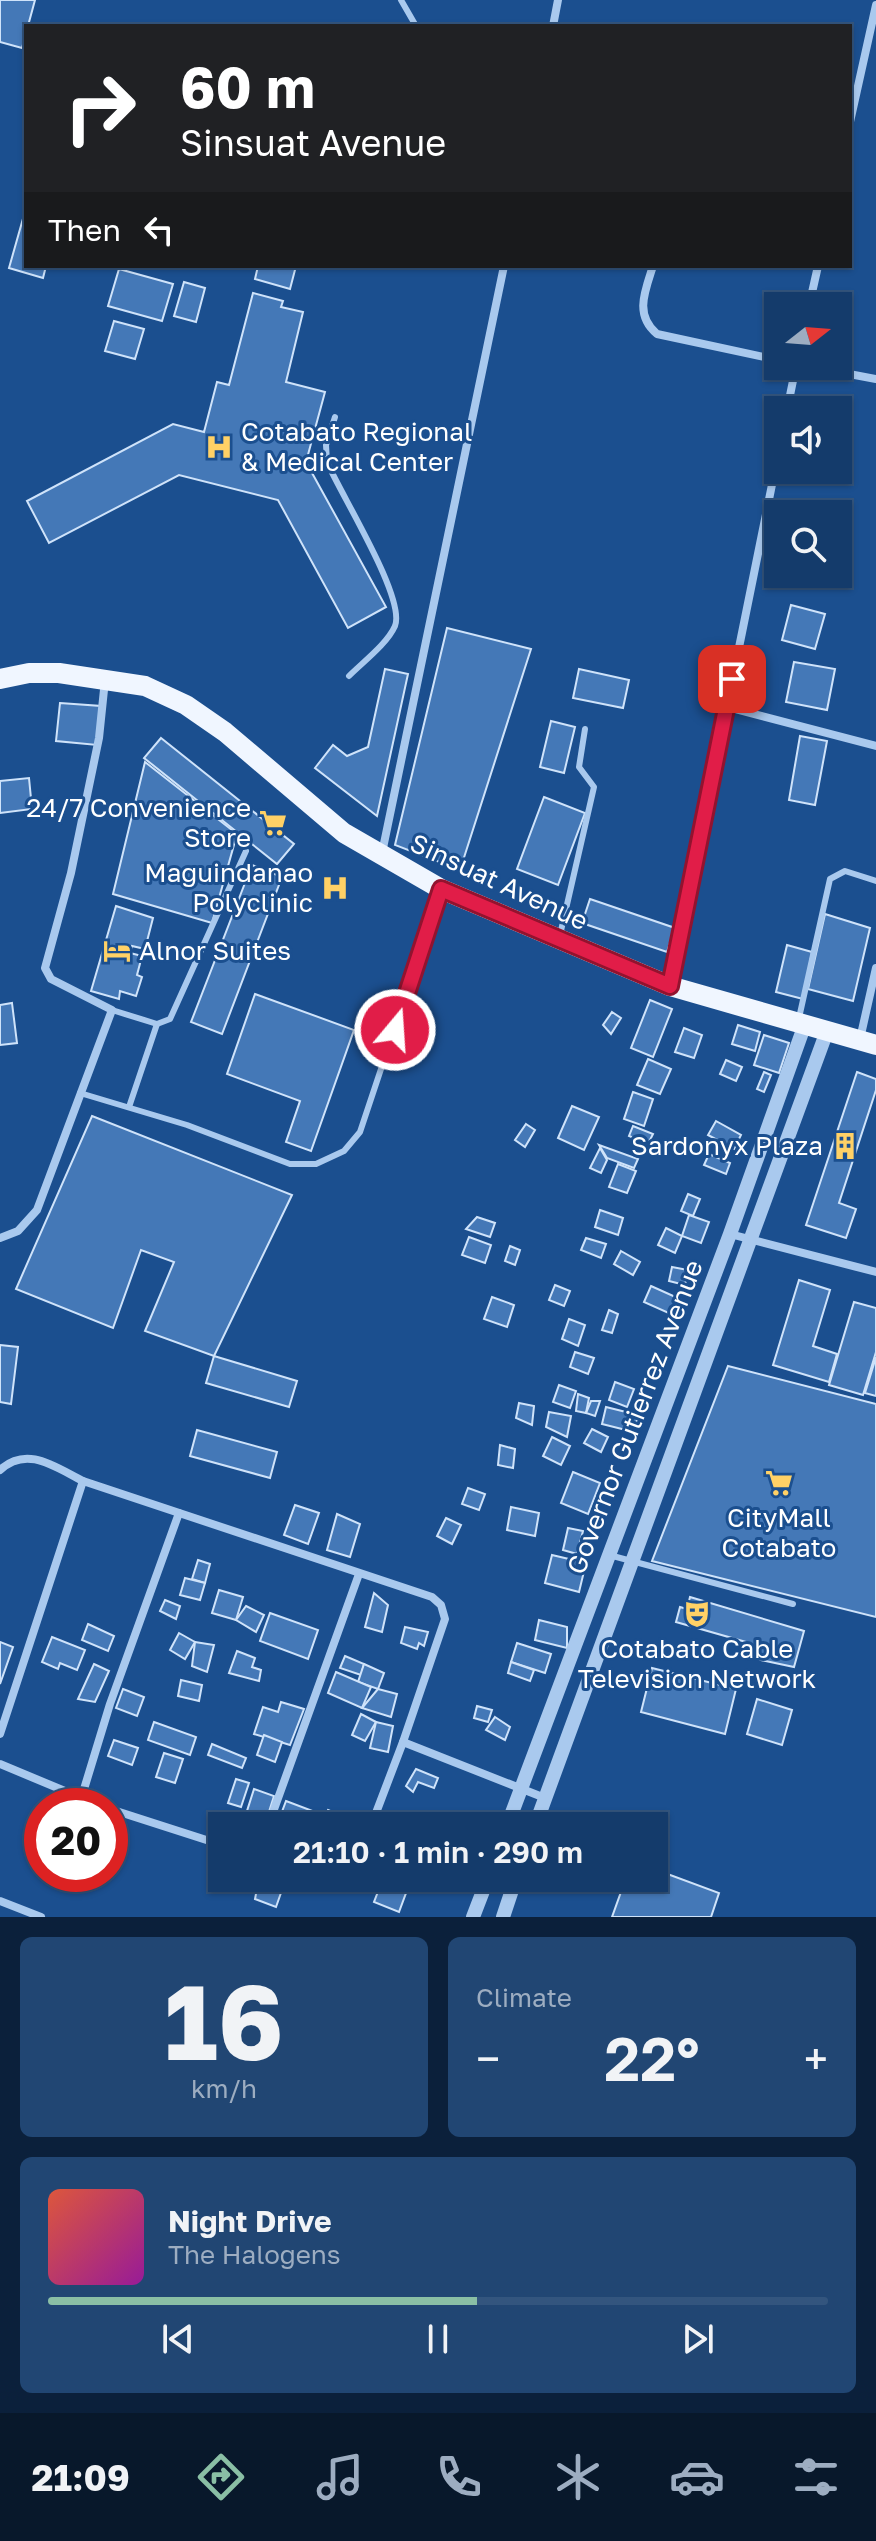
<!DOCTYPE html>
<meta charset="utf-8">
<style>
body{margin:0;font-family:"Golos Text",sans-serif;background:#214673;color:#f1f3f6;height:100vh;display:flex;flex-direction:column;font-size:30px;white-space:nowrap}
*{box-sizing:border-box;margin:0}
p{font-size:26px;color:#9dadc1}
.icon{flex:none;width:44px;height:44px;fill:none;stroke:currentColor;stroke-width:2;stroke-linecap:round;stroke-linejoin:round}
.map{position:relative;height:1917px;overflow:hidden}
.drawer{display:flex;flex-direction:column;gap:20px;padding:20px;background:#0b203b;flex:1}
.drawer>*{flex:none}
.hud{position:absolute;left:24px;top:24px;width:828px;height:244px;border-radius:0px;box-shadow:0 2px 6px #0004,0 0 0 2px #33557e;background:#202124;color:#fff;overflow:hidden}
.needle{width:52px;rotate:73deg}
.controls{position:absolute;left:764px;top:292px;display:grid;gap:16px}
.controls a{display:grid;place-items:center;width:88px;height:88px;border-radius:0px;background:#143b6b;box-shadow:0 2px 6px #0004,0 0 0 2px #33557e;font-size:40px}
.speed{position:absolute;left:24px;top:1788px;display:flex;gap:16px;font-size:40px;font-weight:700;text-align:center}
.speed>*{display:grid;place-content:center;width:104px;height:104px;border-radius:50%;background:#143b6b;box-shadow:0 2px 6px #0004,0 0 0 2px #33557e;line-height:1}
.speed .limit{border:12px solid #d22;background:#fff;color:#111}
.pin{position:absolute;display:grid;place-items:center;width:68px;height:68px;color:#fff;margin:-34px;border-radius:16px;box-shadow:0 4px 12px #0006}
.me{position:absolute;width:88px;margin:-44px;rotate:18deg;stroke-linejoin:round;filter:drop-shadow(0 0 6px #0008)}
.turn{display:flex;align-items:center;gap:28px;height:168px;padding:0 24px;font-size:36px}
.turn .icon{width:104px;height:104px;stroke-width:2.5}
.turn b{display:block;font-size:56px;line-height:68px}
.then{display:flex;align-items:center;height:76px;padding:0 24px;background:#0003;gap:16px;font-size:30px}
.big{font-size:60px;font-weight:600;line-height:1.1}
.drawer .tile{flex:1;display:flex;flex-direction:column;justify-content:center;gap:12px;min-width:0;padding:0 28px;border-radius:12px;background:#214673}
.drawer .dial{align-items:center;gap:0}
.dial b{font-size:104px;line-height:1}
.song{display:flex;align-items:center;gap:24px}
.cover{width:96px;height:96px;border-radius:12px;background:linear-gradient(135deg,hsl(10 70% 55%),hsl(300 70% 35%))}
.played{height:8px;border-radius:4px;background:linear-gradient(90deg,#8abfa5 55%,#33557e 55%)}
.keys{display:flex;justify-content:space-around;direction:ltr}
.heat{display:flex;justify-content:space-between;align-items:center;font-size:44px;direction:ltr}
.drawer .tiles{flex:1;display:grid;gap:20px;grid-template-columns:1fr 1fr}
.tile:last-child{grid-column:span 2}
.trip{position:absolute;left:208px;top:1812px;width:460px;height:80px;border-radius:0px;background:#143b6b;box-shadow:0 2px 6px #0004,0 0 0 2px #33557e;font-weight:600;line-height:80px;text-align:center}
.menu{display:flex;height:128px;justify-content:space-around;align-items:center;background:#08182b;color:#9dadc1}
.menu .icon{width:56px;height:56px}
.menu .active{color:#8abfa5}
.menu b{font-size:36px;color:#f1f3f6}
.map>svg:first-child{display:block}
</style>
<div class="map">
<svg width="876" height="1917" viewBox="0 0 876 1917">
<rect width="100%" height="100%" fill="#1b4f8f"/>
<g fill="#4478b7" stroke="#cfe3fa" stroke-width="2">
<polygon points="0,0 35,0 22,48 0,42"/>
<polygon points="26,208 26,266 46,266 43,278 9,268"/>
<polygon points="258,266 296,266 290,289 255,279"/>
<polygon points="119,269 173,284 162,321 108,306"/>
<polygon points="184,282 205,288 196,322 174,316"/>
<polygon points="253,293 283,301 281,307 303,312 286,382 325,392 306,462 386,607 348,628 278,500 179,475 49,543 27,501 173,424 204,432 217,382 229,385"/>
<polygon points="114,321 144,329 135,359 105,351"/>
<polygon points="791,605 825,614 815,649 782,640"/>
<polygon points="447,628 531,649 460,870 395,845"/>
<polygon points="794,662 835,669 827,710 786,702"/>
<polygon points="385,669 408,674 377,816 315,768 333,745 347,756 368,747"/>
<polygon points="579,669 629,680 623,708 573,698"/>
<polygon points="60,703 101,706 97,745 56,741"/>
<polygon points="551,721 575,727 564,773 540,767"/>
<polygon points="800,736 827,741 815,805 789,800"/>
<polygon points="161,738 294,844 277,864 144,758"/>
<polygon points="145,762 237,834 212,923 113,894"/>
<polygon points="29,778 32,809 0,813 0,781"/>
<polygon points="544,797 585,813 558,885 517,869"/>
<polygon points="252,865 282,877 222,1034 191,1022"/>
<polygon points="590,899 675,928 667,952 582,923"/>
<polygon points="116,906 153,918 145,949 132,946 130,953 142,956 137,975 142,977 136,996 120,991 119,999 91,991"/>
<polygon points="825,914 870,928 853,1001 808,989"/>
<polygon points="787,945 812,952 803,999 776,992"/>
<polygon points="255,994 354,1030 311,1151 286,1142 300,1101 227,1074"/>
<polygon points="650,1000 672,1009 653,1057 631,1048"/>
<polygon points="12,1003 17,1043 0,1045 0,1005"/>
<polygon points="612,1012 621,1018 611,1034 603,1025"/>
<polygon points="738,1025 760,1032 755,1051 732,1044"/>
<polygon points="684,1028 702,1035 694,1058 675,1052"/>
<polygon points="764,1035 789,1043 779,1073 754,1065"/>
<polygon points="648,1059 671,1069 660,1094 637,1085"/>
<polygon points="726,1060 742,1067 736,1081 720,1074"/>
<polygon points="764,1072 771,1075 764,1092 757,1089"/>
<polygon points="857,1072 876,1079 876,1090 839,1203 856,1209 846,1238 806,1225"/>
<polygon points="633,1092 653,1099 644,1126 624,1119"/>
<polygon points="572,1106 599,1117 584,1150 558,1138"/>
<polygon points="92,1116 292,1195 214,1356 145,1331 174,1262 141,1250 113,1328 16,1289"/>
<polygon points="716,1121 741,1135 734,1149 708,1135"/>
<polygon points="526,1124 535,1130 525,1147 515,1140"/>
<polygon points="633,1126 653,1134 648,1144 629,1136"/>
<polygon points="599,1145 638,1159 634,1168 607,1158"/>
<polygon points="600,1148 607,1160 601,1173 590,1168"/>
<polygon points="709,1154 730,1163 726,1174 704,1165"/>
<polygon points="618,1164 636,1171 627,1193 609,1187"/>
<polygon points="688,1194 700,1199 693,1216 681,1211"/>
<polygon points="600,1210 623,1218 618,1235 595,1227"/>
<polygon points="689,1215 709,1222 701,1243 682,1236"/>
<polygon points="477,1217 495,1223 490,1237 466,1229"/>
<polygon points="666,1228 682,1236 675,1253 658,1245"/>
<polygon points="469,1237 491,1245 485,1263 462,1255"/>
<polygon points="586,1238 606,1244 601,1258 581,1250"/>
<polygon points="510,1246 520,1250 515,1265 505,1261"/>
<polygon points="621,1251 640,1262 633,1275 614,1264"/>
<polygon points="672,1267 688,1270 685,1285 669,1281"/>
<polygon points="799,1280 830,1290 813,1346 837,1354 829,1382 773,1365"/>
<polygon points="555,1285 570,1291 564,1306 549,1300"/>
<polygon points="651,1286 680,1299 673,1315 644,1302"/>
<polygon points="492,1297 514,1305 507,1327 484,1319"/>
<polygon points="854,1302 876,1308 876,1352 863,1395 829,1385"/>
<polygon points="609,1310 618,1314 612,1333 602,1330"/>
<polygon points="569,1319 585,1325 578,1346 562,1339"/>
<polygon points="0,1345 18,1347 11,1404 0,1402"/>
<polygon points="575,1352 594,1358 588,1374 570,1367"/>
<polygon points="214,1356 297,1381 289,1407 206,1383"/>
<polygon points="876,1357 876,1396 865,1393"/>
<polygon points="728,1366 876,1404 876,1617 652,1561"/>
<polygon points="615,1382 634,1389 627,1407 609,1400"/>
<polygon points="559,1385 576,1391 570,1408 553,1402"/>
<polygon points="578,1394 589,1398 586,1413 576,1411"/>
<polygon points="591,1401 600,1401 595,1416 586,1413"/>
<polygon points="519,1403 534,1406 532,1425 516,1418"/>
<polygon points="606,1407 638,1415 634,1432 602,1424"/>
<polygon points="549,1412 571,1416 567,1437 546,1427"/>
<polygon points="592,1429 608,1437 601,1452 584,1443"/>
<polygon points="197,1430 277,1452 270,1478 190,1456"/>
<polygon points="552,1437 570,1446 561,1465 543,1456"/>
<polygon points="500,1445 515,1449 513,1468 498,1465"/>
<polygon points="573,1472 600,1483 588,1514 561,1503"/>
<polygon points="468,1488 485,1494 479,1510 462,1504"/>
<polygon points="295,1505 319,1513 308,1544 284,1535"/>
<polygon points="511,1507 539,1513 535,1536 507,1530"/>
<polygon points="337,1514 360,1524 350,1557 327,1550"/>
<polygon points="446,1518 461,1525 452,1544 437,1536"/>
<polygon points="568,1528 583,1531 577,1554 563,1550"/>
<polygon points="552,1555 586,1563 579,1592 545,1583"/>
<polygon points="198,1560 210,1564 205,1583 192,1579"/>
<polygon points="185,1578 205,1583 200,1600 180,1595"/>
<polygon points="219,1590 243,1597 236,1620 212,1613"/>
<polygon points="374,1593 388,1605 382,1632 365,1627"/>
<polygon points="690,1597 804,1631 794,1667 742,1656 746,1642 676,1622 680,1607 687,1609"/>
<polygon points="165,1600 180,1606 176,1619 160,1611"/>
<polygon points="246,1606 264,1615 256,1632 236,1620"/>
<polygon points="270,1613 318,1630 308,1659 260,1641"/>
<polygon points="539,1620 567,1627 567,1648 535,1640"/>
<polygon points="88,1624 114,1636 108,1651 82,1640"/>
<polygon points="405,1627 428,1632 424,1646 419,1643 417,1649 401,1643"/>
<polygon points="179,1633 195,1642 185,1659 170,1650"/>
<polygon points="52,1637 85,1650 77,1670 60,1663 58,1669 42,1662"/>
<polygon points="0,1642 13,1647 0,1684"/>
<polygon points="195,1642 214,1645 207,1672 192,1666"/>
<polygon points="517,1643 551,1654 545,1673 511,1662"/>
<polygon points="237,1651 255,1658 252,1667 261,1670 259,1681 229,1673"/>
<polygon points="345,1656 364,1664 361,1675 340,1668"/>
<polygon points="511,1662 534,1670 530,1681 508,1673"/>
<polygon points="94,1664 109,1671 95,1702 78,1699"/>
<polygon points="364,1664 384,1673 378,1689 358,1682"/>
<polygon points="652,1668 736,1689 725,1734 641,1712"/>
<polygon points="336,1672 371,1687 362,1708 328,1693"/>
<polygon points="181,1680 202,1685 199,1701 178,1696"/>
<polygon points="123,1689 144,1697 137,1716 116,1708"/>
<polygon points="378,1689 397,1694 391,1717 362,1708"/>
<polygon points="757,1699 792,1710 782,1745 747,1734"/>
<polygon points="281,1702 304,1709 290,1745 254,1734 263,1707 278,1712"/>
<polygon points="477,1706 492,1710 488,1722 474,1718"/>
<polygon points="361,1714 376,1722 365,1741 352,1735"/>
<polygon points="495,1717 510,1727 505,1740 486,1730"/>
<polygon points="154,1722 196,1737 190,1755 148,1740"/>
<polygon points="376,1722 393,1726 388,1752 370,1748"/>
<polygon points="264,1735 282,1742 275,1762 257,1755"/>
<polygon points="114,1740 138,1748 132,1765 108,1756"/>
<polygon points="212,1744 246,1758 242,1768 208,1755"/>
<polygon points="164,1753 183,1759 175,1783 156,1777"/>
<polygon points="416,1769 438,1778 434,1788 418,1782 413,1792 406,1786"/>
<polygon points="236,1779 249,1783 241,1807 228,1803"/>
<polygon points="254,1789 274,1796 267,1818 247,1811"/>
<polygon points="286,1801 318,1813 313,1826 280,1817"/>
<polygon points="328,1810 357,1823 356,1826 321,1826"/>
<polygon points="403,1819 424,1821 423,1826 400,1826"/>
<polygon points="654,1869 719,1893 711,1917 612,1917 626,1878 654,1878"/>
<polygon points="266,1878 285,1878 282,1890 264,1883"/>
<polygon points="384,1878 412,1878 406,1893 381,1884"/>
<polygon points="442,1878 478,1878 473,1890"/>
<polygon points="258,1883 282,1890 276,1907 255,1899"/>
<polygon points="381,1884 406,1893 399,1912 374,1902"/>
</g>
<g fill="none" stroke-linecap="round" stroke-linejoin="round">
<g stroke="#a9c9ee" stroke-width="6">
<polyline points="401,0 416,26"/>
<path d="M335,417L326,445L327,462C341,495 406,598 395,626C387,644 363,662 349,676"/>
<polyline points="560,935 594,787 579,767 585,729"/>
<polyline points="112,1010 157,1024 170,1019 246,851"/>
<polyline points="799,1018 830,879 845,871 876,881"/>
<polyline points="80,1093 187,1125 290,1164 316,1164 344,1151 360,1132 440,892"/>
<polyline points="129,1107 157,1024"/>
<polyline points="609,1555 793,1604"/>
</g>
<g stroke="#a9c9ee" stroke-width="8">
<polyline points="553,26 558,0"/>
<polyline points="850,122 876,5"/>
<path d="M653,266C645,291 634,315 657,334L778,360"/>
<polyline points="809,306 818,266"/>
<polyline points="807,366 876,379"/>
<polyline points="787,410 796,366"/>
<polyline points="727,707 876,746"/>
<polyline points="382,853 504,266"/>
<polyline points="671,983 778,455"/>
<polyline points="860,1039 876,968"/>
<polyline points="730,1234 876,1272"/>
<polyline points="0,1238 18,1231 37,1210 112,1010 51,979 45,968 71,873 99,738 105,680"/>
<path d="M0,1470C27,1445 55,1467 83,1481L432,1597L441,1605L445,1619L403,1742L545,1798"/>
<polyline points="0,1734 83,1481"/>
<polyline points="0,1764 101,1806"/>
<polyline points="81,1799 110,1704 179,1513"/>
<polyline points="110,1809 222,1845"/>
<polyline points="268,1826 359,1574"/>
<polyline points="371,1826 403,1742"/>
<polyline points="329,1878 350,1878"/>
<polyline points="0,1901 41,1917"/>
</g>
<g stroke="#a9c9ee" stroke-width="14">
<polyline points="507,1826 730,1234 805,1024"/>
<polyline points="535,1826 827,1031"/>
<polyline points="473,1917 488,1878"/>
<polyline points="503,1917 516,1878"/>
</g>
<polyline stroke="#f0f6ff" stroke-width="20" points="0,679 29,673 59,673 145,686 186,705 225,732 344,833 441,889 670,986 876,1045"/>
</g>
<g fill="none" stroke-linecap="round" stroke-linejoin="round">
<g stroke="#92132f" stroke-width="20">
<polyline id="route" points="395,1030 441,889 670,986 732,679"/>
</g>
<use href="#route" stroke="#e11d48" stroke-width="14"/>
</g>
<defs>
<g id="hospital-bare" transform="scale(2.16)"><path d="M-5-5h3v3.5h4V-5h3V5h-3V1.5h-4V5h-3Z" fill="#ffd166" stroke="#1b4f8f" stroke-width="2.5" paint-order="stroke"/></g>
<g id="supermarket-bare" transform="scale(2.16)"><path d="M-6-5.5h2.5l.6 2H6L4.5 2H-2.5L-4.4-4H-6ZM-1.5 3.2a1.3 1.3 0 1 0 .1 0ZM3 3.2a1.3 1.3 0 1 0 .1 0Z" fill="#ffd166" stroke="#1b4f8f" stroke-width="2.5" paint-order="stroke"/></g>
<g id="hotel-bare" transform="scale(2.16)"><path d="M-6-4.5h1.5V1H6V5H4.5V3h-9V5H-6ZM-4 0a1.8 1.8 0 1 1 3.6 0ZM.5 0V-2.5h3Q6-2.5 6 0Z" fill="#ffd166" stroke="#1b4f8f" stroke-width="2.5" paint-order="stroke"/></g>
<g id="building-bare" transform="scale(2.16)"><path d="M-4-6H4V6H1V3H-1V6H-4ZM-2.5-4.3h1.7v1.8h-1.7ZM.8-4.3h1.7v1.8H.8ZM-2.5-1h1.7V.8h-1.7ZM.8-1h1.7V.8H.8Z" fill="#ffd166" stroke="#1b4f8f" stroke-width="2.5" paint-order="stroke"/></g>
<g id="theatre-bare" transform="scale(2.16)"><path d="M-5-5.5Q0-4 5-5.5V0Q5 5 0 6Q-5 5-5 0ZM-3.3-2.5H-1v1.5H-3.3ZM1-2.5H3.3v1.5H1ZM-2.8 1Q0 5.5 2.8 1Z" fill="#ffd166" stroke="#1b4f8f" stroke-width="2.5" paint-order="stroke"/></g>
</defs>
<g fill-rule="evenodd">
<use href="#hospital-bare" x="219" y="447"/>
<use href="#supermarket-bare" x="273" y="823"/>
<use href="#hospital-bare" x="335" y="888"/>
<use href="#hotel-bare" x="117" y="951"/>
<use href="#building-bare" x="845" y="1146"/>
<use href="#supermarket-bare" x="779" y="1483"/>
<use href="#theatre-bare" x="697" y="1614"/>
</g>
<g text-anchor="middle" stroke-width="6" stroke-linejoin="round" paint-order="stroke">
<g font-size="26" fill="#fff" stroke="#1b4f8f" text-anchor="end">
<text x="241" y="441" text-anchor="start">Cotabato Regional<tspan x="241" dy="30">&amp; Medical Center</tspan></text>
<text x="251" y="817">24/7 Convenience<tspan x="251" dy="30">Store</tspan></text>
<text x="313" y="882">Maguindanao<tspan x="313" dy="30">Polyclinic</tspan></text>
<text x="139" y="960" text-anchor="start">Alnor Suites</text>
<text x="823" y="1155">Sardonyx Plaza</text>
<text x="779" y="1527" text-anchor="middle">CityMall<tspan x="779" dy="30">Cotabato</tspan></text>
<text x="697" y="1658" text-anchor="middle">Cotabato Cable<tspan x="697" dy="30">Television Network</tspan></text>
</g>
<g font-size="26" fill="#fff" stroke="#1b4f8f">
<text transform="translate(499 882) rotate(25)" y="9">Sinsuat Avenue</text>
<text transform="translate(635 1417) rotate(-69)" y="9">Governor Gutierrez Avenue</text>
</g>
</g>
</svg>
<div class="controls">
<a><svg class="needle" viewBox="-14 -14 28 28"><path d="M0-13l5 13h-10z" fill="#e53935"/><path d="M0 13l5-13h-10z" fill="#9dadc1"/></svg></a>
<a><svg class="icon" aria-label="sound" viewBox="0 0 24 24"><path d="M4 9h4l5-4v14l-5-4H4zM17 9q2 3 0 6"/></svg></a>
<a><svg class="icon" aria-label="search" viewBox="0 0 24 24"><circle cx="10" cy="10" r="6"/><path d="M15 15l6 6"/></svg></a>
</div>
<div class="speed"><div class="limit">20</div></div>
<div class="pin" style="left:732px;top:679px;background:#d93025"><svg class="icon" aria-label="arrive" viewBox="0 0 24 24"><path d="M6 21V4h12l-3 4 3 4H6"/></svg></div>
<svg class="me" style="left:395px;top:1030px" viewBox="-20 -20 40 40"><circle r="17" fill="#e11d48" stroke="#fff" stroke-width="3"/><path d="M0-11L8 9 0 5-8 9z" fill="#fff"/></svg>
<div class="trip">21:10 · 1 min · 290 m</div>
<div class="hud">
<div class="turn"><svg class="icon" aria-label="right" viewBox="0 0 24 24"><path d="M7 20v-9h11M14 6l5 5-5 5"/></svg><div><b>60 m</b>Sinsuat Avenue</div></div>
<div class="then">Then<svg class="icon" aria-label="left" viewBox="0 0 24 24"><path d="M17 20v-9H6M10 6l-5 5 5 5"/></svg></div>
</div>
</div>
<section class="drawer">
<div class="tiles">
<div class="tile dial"><b>16</b><p>km/h</p></div>
<div class="tile"><p>Climate</p>
<div class="heat"><a>−</a><b class="big">22°</b><a>+</a></div>
</div>
<div class="tile">
<div class="song"><i class="cover"></i><div><b>Night Drive</b><p>The Halogens</p></div></div>
<div class="played"></div>
<div class="keys"><svg class="icon" aria-label="previous" viewBox="0 0 24 24"><path d="M18 5L8 12l10 7zM5 5v14"/></svg><svg class="icon" aria-label="pause" viewBox="0 0 24 24"><path d="M8 5v14M16 5v14"/></svg><svg class="icon" aria-label="next" viewBox="0 0 24 24"><path d="M6 5l10 7-10 7zM19 5v14"/></svg></div>
</div>
</div>
</section>
<nav class="menu">
<b>21:09</b>
<svg class="icon active" aria-label="directions" viewBox="0 0 24 24"><path d="M12 3l9 9-9 9-9-9zM9 14v-3h6M13 9l2 2-2 2"/></svg>
<svg class="icon" aria-label="music" viewBox="0 0 24 24"><path d="M9 18V5l10-2v13"/><circle cx="6" cy="18" r="3"/><circle cx="16" cy="16" r="3"/></svg>
<svg class="icon" aria-label="phone" viewBox="0 0 24 24"><path d="M5 4h4l2 5-3 2q2 4 5 5l2-3 5 2v4C11 20 4 13 5 4z"/></svg>
<svg class="icon" aria-label="climate" viewBox="0 0 24 24"><path d="M12 3v18M4 7l16 10M4 17L20 7"/></svg>
<svg class="icon" aria-label="car" viewBox="0 0 24 24"><path d="M5 17H2v-5l4-1 3-4h7l3 4 3 1v5h-3M9 17h6M6 11h13"/><circle cx="7" cy="17" r="2"/><circle cx="17" cy="17" r="2"/></svg>
<svg class="icon" aria-label="filters" viewBox="0 0 24 24"><path d="M4 7h16M4 17h16"/><circle cx="9" cy="7" r="2"/><circle cx="15" cy="17" r="2"/></svg>
</nav>
